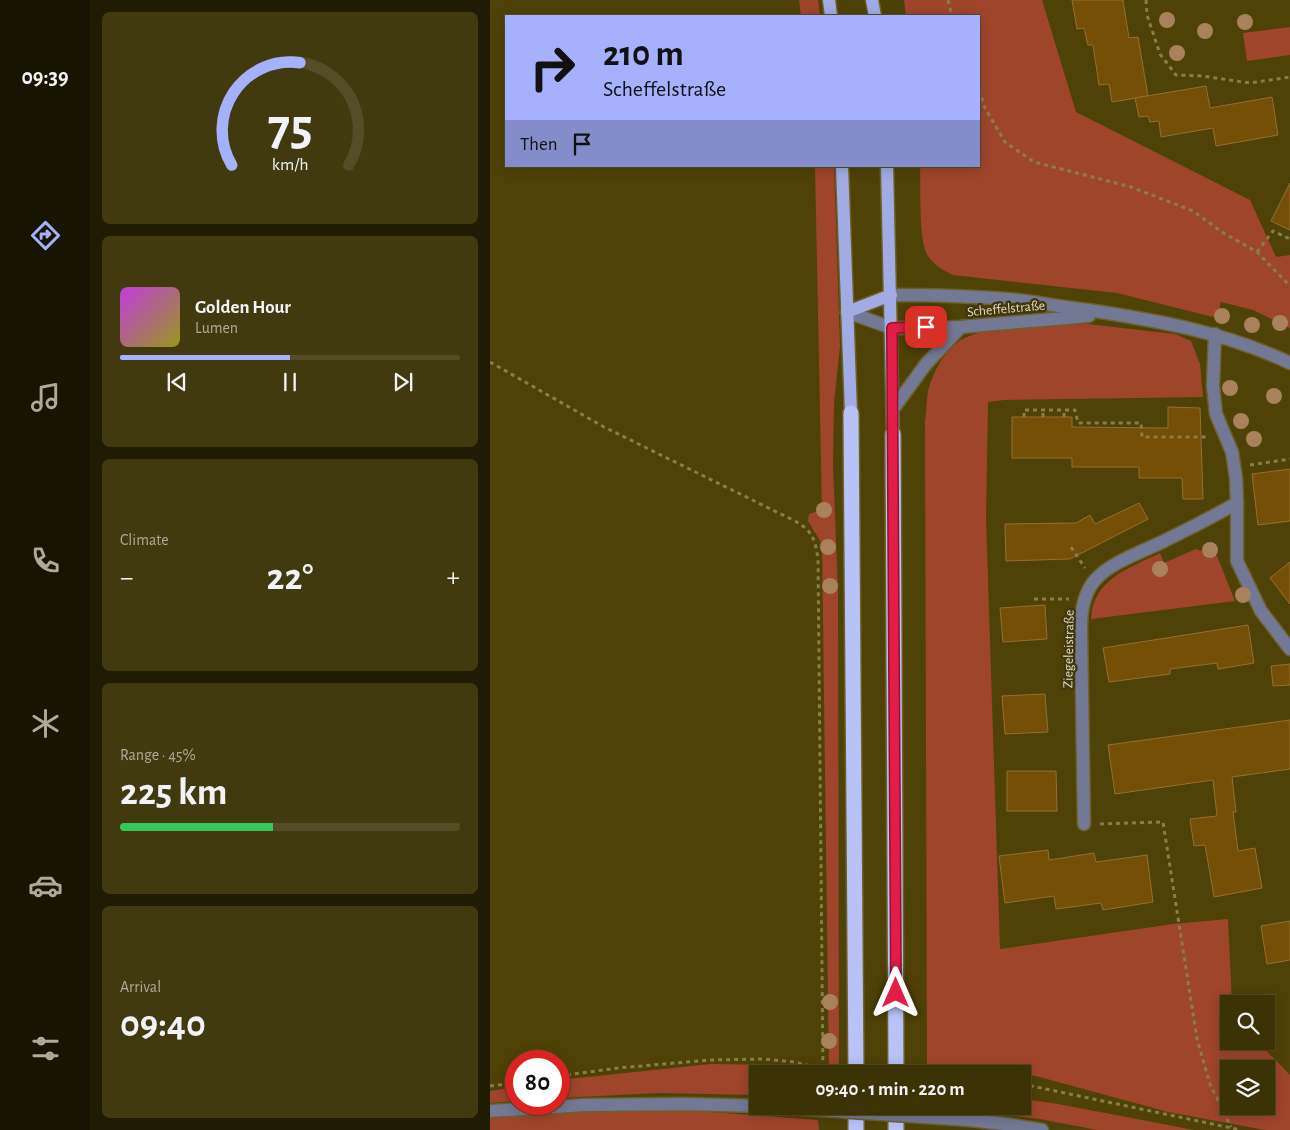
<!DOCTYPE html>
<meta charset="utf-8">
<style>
body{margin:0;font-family:"Alegreya Sans",sans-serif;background:#423a0f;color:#f1f3f6;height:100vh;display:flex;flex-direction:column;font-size:19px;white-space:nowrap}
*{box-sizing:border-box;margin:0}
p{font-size:16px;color:#acaa9a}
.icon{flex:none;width:28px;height:28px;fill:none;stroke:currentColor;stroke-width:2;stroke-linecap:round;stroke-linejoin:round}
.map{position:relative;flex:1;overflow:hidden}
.details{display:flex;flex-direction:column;gap:12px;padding:12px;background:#201c03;width:400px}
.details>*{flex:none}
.top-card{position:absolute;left:15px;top:15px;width:475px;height:152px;border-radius:0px;box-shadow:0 2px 12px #0003,0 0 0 1px #544d27;background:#a5b1fc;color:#111;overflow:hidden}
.tools{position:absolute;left:730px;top:995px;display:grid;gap:10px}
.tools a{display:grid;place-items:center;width:55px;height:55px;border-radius:0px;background:#3b3205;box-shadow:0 2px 12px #0003,0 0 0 1px #544d27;font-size:25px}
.speed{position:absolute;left:15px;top:1050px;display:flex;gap:10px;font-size:25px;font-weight:700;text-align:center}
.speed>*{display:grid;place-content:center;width:65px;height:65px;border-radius:50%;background:#3b3205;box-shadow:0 2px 12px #0003,0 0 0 1px #544d27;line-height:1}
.speed .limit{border:8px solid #d22;background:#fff;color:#111}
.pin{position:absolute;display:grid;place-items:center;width:42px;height:42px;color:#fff;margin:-21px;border-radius:10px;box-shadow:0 2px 8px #0006}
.me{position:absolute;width:55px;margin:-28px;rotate:0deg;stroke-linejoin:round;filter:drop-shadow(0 0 4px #0008)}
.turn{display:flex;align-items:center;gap:18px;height:105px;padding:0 15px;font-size:22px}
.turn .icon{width:65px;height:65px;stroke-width:2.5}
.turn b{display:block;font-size:35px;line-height:42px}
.then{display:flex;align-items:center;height:48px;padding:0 15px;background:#0003;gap:10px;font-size:19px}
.big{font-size:38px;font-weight:700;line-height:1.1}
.details .widget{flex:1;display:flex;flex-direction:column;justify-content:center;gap:8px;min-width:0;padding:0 18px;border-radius:8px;background:#423a0f}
.details .dial{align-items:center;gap:0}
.dial svg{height:130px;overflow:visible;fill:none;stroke:#544d27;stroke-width:7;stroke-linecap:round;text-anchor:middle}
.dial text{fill:#f1f3f6;stroke:none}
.song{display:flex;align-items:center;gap:15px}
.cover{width:60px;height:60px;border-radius:8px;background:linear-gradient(135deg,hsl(290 70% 55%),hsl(60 70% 35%))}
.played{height:5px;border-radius:2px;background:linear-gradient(90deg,#a5b1fc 50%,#544d27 50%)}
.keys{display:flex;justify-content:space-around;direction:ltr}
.heat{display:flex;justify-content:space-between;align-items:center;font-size:28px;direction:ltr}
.charge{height:8px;border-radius:4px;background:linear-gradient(90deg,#34c759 45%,#544d27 0)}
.trip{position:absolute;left:259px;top:1065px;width:282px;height:50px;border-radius:0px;background:#3b3205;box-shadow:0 2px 12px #0003,0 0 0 1px #544d27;font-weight:700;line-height:50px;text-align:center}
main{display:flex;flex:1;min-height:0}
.menu{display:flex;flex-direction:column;width:90px;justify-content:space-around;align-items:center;background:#181402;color:#acaa9a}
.menu .icon{width:35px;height:35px}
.menu .selected{color:#a5b1fc}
.menu b{font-size:22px;color:#f1f3f6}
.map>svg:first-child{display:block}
</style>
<main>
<nav class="menu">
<b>09:39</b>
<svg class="icon selected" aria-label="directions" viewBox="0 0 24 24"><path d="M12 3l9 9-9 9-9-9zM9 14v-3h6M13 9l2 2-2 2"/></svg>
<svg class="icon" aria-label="music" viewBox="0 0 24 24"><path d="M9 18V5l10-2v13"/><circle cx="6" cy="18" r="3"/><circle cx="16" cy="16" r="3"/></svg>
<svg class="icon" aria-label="phone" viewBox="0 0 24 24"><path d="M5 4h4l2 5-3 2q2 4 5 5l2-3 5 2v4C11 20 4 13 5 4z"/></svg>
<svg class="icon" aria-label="climate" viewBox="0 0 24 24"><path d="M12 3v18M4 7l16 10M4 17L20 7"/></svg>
<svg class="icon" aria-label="car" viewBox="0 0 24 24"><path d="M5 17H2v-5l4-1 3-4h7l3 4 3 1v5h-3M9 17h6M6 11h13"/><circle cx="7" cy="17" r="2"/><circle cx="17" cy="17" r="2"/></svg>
<svg class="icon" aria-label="filters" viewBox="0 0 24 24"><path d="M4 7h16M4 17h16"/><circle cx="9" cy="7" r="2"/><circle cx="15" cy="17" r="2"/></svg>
</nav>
<section class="details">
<div class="widget dial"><svg viewBox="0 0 100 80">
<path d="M14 69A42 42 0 1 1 86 69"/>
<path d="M14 69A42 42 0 0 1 56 6" stroke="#a5b1fc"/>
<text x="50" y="56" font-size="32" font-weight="700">75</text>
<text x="50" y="72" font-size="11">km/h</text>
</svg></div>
<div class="widget">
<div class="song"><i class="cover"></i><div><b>Golden Hour</b><p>Lumen</p></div></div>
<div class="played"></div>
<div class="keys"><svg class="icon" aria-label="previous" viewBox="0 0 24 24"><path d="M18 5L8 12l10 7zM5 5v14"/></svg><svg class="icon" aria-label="pause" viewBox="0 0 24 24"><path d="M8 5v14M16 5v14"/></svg><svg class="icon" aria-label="next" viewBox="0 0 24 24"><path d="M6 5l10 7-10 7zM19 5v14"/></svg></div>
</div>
<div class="widget"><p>Climate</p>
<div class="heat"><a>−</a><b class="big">22°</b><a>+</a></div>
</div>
<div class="widget"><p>Range · 45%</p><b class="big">225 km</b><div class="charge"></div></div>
<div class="widget"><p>Arrival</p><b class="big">09:40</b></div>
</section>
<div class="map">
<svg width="800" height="1130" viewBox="0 0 800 1130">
<rect width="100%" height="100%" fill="#4f4207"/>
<g fill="#9f452c" fill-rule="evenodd">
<polygon points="309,0 328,0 330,16 311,16"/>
<path d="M414,0H552L586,112L760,200L786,257L800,255V328L763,310L731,302L727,318L627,293L463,275C453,270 445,266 438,256C428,241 431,186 430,166H489V16H416Z"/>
<polygon points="800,27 800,55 757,61 753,33"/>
<polygon points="325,166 344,166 350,346 344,403 343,466 348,591 349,1074 339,1074 332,544 318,521 319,514 332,510"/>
<path d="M597,324L685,334L701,341L710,364L713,397L514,400L498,402L496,518L510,949L683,924L738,919L742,1004H739V1041H767L800,1075V1130H775L678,1112L546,1076L486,1070L473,1072L470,1074H437L435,421C437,410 436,397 439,387C444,371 454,352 468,342C493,324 565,325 597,324ZM739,1069H776V1106H739Z"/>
<path d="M706,549L727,556L745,601L601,619C603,579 638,569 670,553L674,563Z"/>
<polygon points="221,1064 296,1065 321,1074 268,1074 267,1095 169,1093 69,1098 69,1080"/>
<polygon points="26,1087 26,1101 0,1103 0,1091"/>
<polygon points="533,1099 568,1104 704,1130 607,1130 550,1119 460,1109 463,1106 532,1106"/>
<polygon points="111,1111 208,1111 328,1120 329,1130 0,1130 0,1118"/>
</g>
<g fill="#744f05" stroke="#976f31">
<polygon points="582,0 633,0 639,38 648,37 658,96 622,102 619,84 609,85 603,45 598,45 594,28 587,29"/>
<polygon points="716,86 720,108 782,97 788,135 726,146 723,128 671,137 669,121 660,122 658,116 649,117 645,98"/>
<polygon points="800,183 800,230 781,221"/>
<polygon points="678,407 710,408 713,499 693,499 692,478 649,478 649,467 582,467 582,458 522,458 522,417 582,417 582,427 678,428"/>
<polygon points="800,469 800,521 768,525 762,474"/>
<polygon points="649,503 658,519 580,559 516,561 515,524 586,523 600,515 605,524"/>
<polygon points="800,562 800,604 780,578"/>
<polygon points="555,605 557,639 513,642 510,608"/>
<polygon points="758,625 764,663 728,669 727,663 680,669 680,674 619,682 613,648"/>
<polygon points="800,664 800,685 783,686 781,666"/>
<polygon points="555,694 558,732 515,734 512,696"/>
<polygon points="800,720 800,769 742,777 746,812 743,812 748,851 765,848 772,888 724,897 715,845 704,846 700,819 727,816 723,780 625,794 618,745"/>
<polygon points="517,771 566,771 567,811 517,811"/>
<polygon points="558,850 559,860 604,853 606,862 657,855 663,902 613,910 611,903 566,909 564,896 515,903 509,856"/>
<polygon points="800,921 800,960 777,964 771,926"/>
</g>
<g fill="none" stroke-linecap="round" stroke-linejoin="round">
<g stroke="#6d612b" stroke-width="15">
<g id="minor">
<path d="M401,295C443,295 485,296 527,300C550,303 574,307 598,310C670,321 734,332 800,363"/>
<polyline points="357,312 402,328 471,327 599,316"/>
<polyline points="403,409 436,364 471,327"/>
<polyline points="747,503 747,561 771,611 800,649"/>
<path d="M594,824L591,627C591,610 594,593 605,580C620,563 651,552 672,542C697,530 722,517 747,503L746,478L742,452L726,414L723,386L725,334"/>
<polyline points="0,1111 95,1105 196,1104 268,1106"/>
<polyline points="480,1120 522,1125 552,1130"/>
</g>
</g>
<g stroke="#6d612b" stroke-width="15">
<g id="major">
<polyline points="339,0 341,16"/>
<polyline points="382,0 385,16"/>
<polyline points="352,166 361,413"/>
<polyline points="397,166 403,434"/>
<polyline points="357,312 401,295"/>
</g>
</g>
<g stroke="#6d612b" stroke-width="18">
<g id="highway">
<polyline points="361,413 366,1074"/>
<polyline points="403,434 406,1074"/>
<polyline points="366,1106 366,1130"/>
<polyline points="406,1130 406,1106"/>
</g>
</g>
<g stroke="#887d4b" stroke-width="3" stroke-dasharray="4 4" stroke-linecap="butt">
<polyline points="458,0 462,16"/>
<polyline points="656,0 657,15 670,54 686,75 712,76 760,83 800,77"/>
<polyline points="489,90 495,108 515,142 544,162 641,187 703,211 732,232 767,252 800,286"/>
<polyline points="767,252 783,231 800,239"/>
<path d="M0,362L114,427L303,520C322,530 325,538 328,559L333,1074"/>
<polyline points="534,417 534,410 585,410 588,423 651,423 652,437 717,437"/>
<polyline points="553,417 553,410"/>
<polyline points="574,417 574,410"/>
<polyline points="760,465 800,459"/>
<polyline points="581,547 595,568"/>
<polyline points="544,599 579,599"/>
<polyline points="610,824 673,822 707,1039 720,1084 741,1127"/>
<polyline points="69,1076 128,1068 220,1060 274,1059 304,1062 333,1069"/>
<polyline points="532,1084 751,1130"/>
<polyline points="0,1086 26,1083"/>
</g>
<use href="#minor" stroke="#737994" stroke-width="12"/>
<use href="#major" stroke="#a2ace3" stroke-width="12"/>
<use href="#highway" stroke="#b8c2f6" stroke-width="15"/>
<g stroke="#6d612b" stroke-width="15" stroke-linecap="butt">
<polyline id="minor-bridge" points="287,1107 480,1120"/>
</g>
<use href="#minor-bridge" stroke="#737994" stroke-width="12"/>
</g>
<g fill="#a9815d">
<circle cx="677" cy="20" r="8"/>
<circle cx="755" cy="22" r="8"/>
<circle cx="715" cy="31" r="8"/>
<circle cx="687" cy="53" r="8"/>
<circle cx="732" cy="316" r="8"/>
<circle cx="790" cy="323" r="8"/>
<circle cx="762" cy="325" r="8"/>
<circle cx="740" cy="388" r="8"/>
<circle cx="784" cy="396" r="8"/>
<circle cx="751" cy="421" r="8"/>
<circle cx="764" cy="439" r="8"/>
<circle cx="334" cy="510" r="8"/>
<circle cx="338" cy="547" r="8"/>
<circle cx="720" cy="550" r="8"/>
<circle cx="670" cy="569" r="8"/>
<circle cx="340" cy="586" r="8"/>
<circle cx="753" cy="595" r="8"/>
<circle cx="340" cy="1002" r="8"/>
<circle cx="339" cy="1041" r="8"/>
</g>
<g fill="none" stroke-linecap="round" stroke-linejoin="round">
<g stroke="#92132f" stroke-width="12">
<polyline id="route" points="406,993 402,328 436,327"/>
</g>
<use href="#route" stroke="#e11d48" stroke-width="9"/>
</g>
<g text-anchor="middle" stroke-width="5" stroke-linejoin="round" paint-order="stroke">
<g font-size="14" fill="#e6debb" stroke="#413812">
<text transform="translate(516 308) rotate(-5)" y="5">Scheffelstraße</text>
<text transform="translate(578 649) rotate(-89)" y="5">Ziegeleistraße</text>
</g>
</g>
</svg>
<div class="tools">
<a><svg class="icon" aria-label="search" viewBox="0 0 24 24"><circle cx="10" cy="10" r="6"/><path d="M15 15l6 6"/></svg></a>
<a><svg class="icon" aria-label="layers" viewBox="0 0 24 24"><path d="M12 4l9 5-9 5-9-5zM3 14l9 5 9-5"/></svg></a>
</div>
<div class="speed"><div class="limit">80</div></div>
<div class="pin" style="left:436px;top:327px;background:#d93025"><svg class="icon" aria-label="arrive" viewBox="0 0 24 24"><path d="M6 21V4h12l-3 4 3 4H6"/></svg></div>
<svg class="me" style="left:406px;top:993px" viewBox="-20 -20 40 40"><path d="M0-17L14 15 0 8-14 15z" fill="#e11d48" stroke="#fff" stroke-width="4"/></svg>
<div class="trip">09:40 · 1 min · 220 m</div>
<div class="top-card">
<div class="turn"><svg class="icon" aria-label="right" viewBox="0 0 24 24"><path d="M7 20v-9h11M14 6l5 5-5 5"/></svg><div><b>210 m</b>Scheffelstraße</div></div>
<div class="then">Then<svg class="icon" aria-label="arrive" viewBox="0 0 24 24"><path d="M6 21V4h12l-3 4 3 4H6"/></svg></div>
</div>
</div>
</main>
